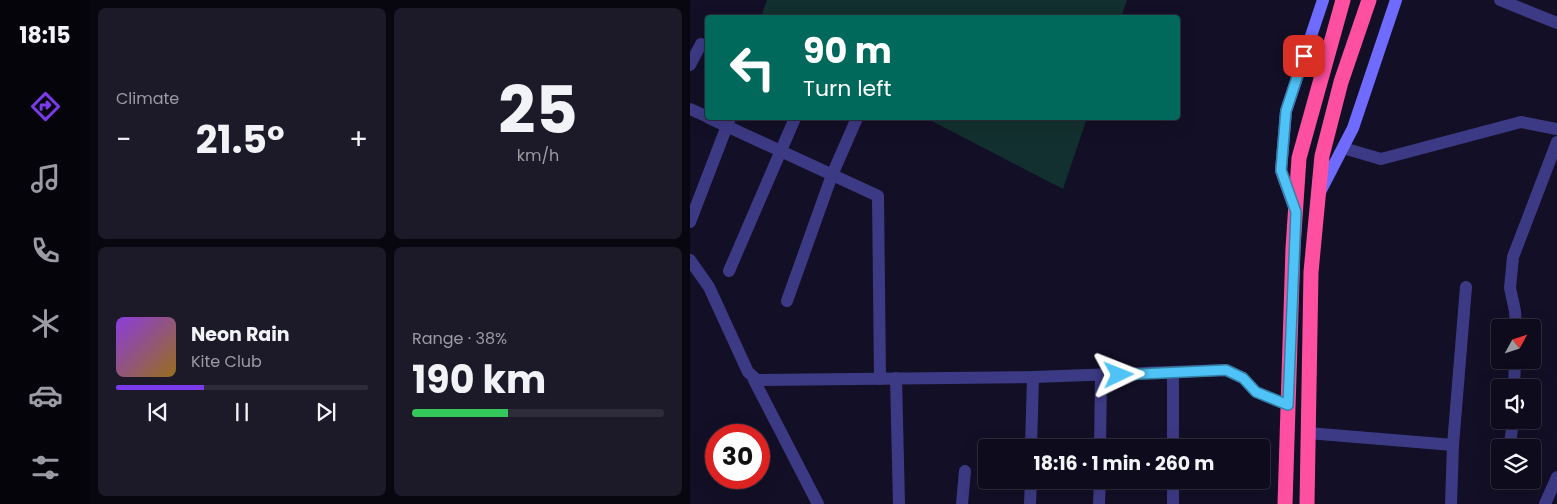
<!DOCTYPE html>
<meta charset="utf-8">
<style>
body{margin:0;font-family:Poppins,sans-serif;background:#1c1929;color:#f1f3f6;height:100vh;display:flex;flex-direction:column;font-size:19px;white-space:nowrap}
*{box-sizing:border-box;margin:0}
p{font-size:16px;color:#9b9ba3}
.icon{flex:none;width:28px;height:28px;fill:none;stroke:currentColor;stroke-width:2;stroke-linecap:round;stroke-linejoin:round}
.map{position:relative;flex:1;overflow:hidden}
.details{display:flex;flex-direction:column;gap:8px;padding:8px;background:#08060f;width:600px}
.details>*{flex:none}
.guide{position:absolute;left:15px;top:15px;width:475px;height:105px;border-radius:5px;box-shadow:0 5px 20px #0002,0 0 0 1px #2e2b3b;background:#00695c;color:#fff;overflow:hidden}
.needle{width:32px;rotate:50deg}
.controls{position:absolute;left:801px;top:319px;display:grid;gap:10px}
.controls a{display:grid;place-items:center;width:50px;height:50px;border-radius:5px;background:#0e0b1c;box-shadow:0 5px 20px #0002,0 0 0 1px #2e2b3b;font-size:25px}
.speed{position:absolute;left:15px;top:424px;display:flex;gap:10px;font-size:25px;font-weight:700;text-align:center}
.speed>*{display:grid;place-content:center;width:65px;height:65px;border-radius:50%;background:#0e0b1c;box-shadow:0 5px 20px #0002,0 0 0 1px #2e2b3b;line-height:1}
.speed .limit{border:8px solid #d22;background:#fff;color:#111}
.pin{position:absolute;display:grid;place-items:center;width:42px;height:42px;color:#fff;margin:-21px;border-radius:10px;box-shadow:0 2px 8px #0006}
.me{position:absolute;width:55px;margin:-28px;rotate:88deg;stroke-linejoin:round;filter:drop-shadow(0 0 4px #0008)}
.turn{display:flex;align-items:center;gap:18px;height:105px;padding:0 15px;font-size:22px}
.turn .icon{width:65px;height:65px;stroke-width:2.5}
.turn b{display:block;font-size:35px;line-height:42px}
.big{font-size:38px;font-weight:700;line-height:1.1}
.details .tile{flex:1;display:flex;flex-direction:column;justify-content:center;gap:8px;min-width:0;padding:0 18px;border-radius:8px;background:#1c1929}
.details .dial{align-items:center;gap:0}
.dial b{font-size:65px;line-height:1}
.song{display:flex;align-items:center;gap:15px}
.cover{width:60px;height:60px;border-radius:8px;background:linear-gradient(135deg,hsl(270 70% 55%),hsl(40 70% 35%))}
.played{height:5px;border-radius:2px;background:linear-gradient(90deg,#7c3aed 35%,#2e2b3b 35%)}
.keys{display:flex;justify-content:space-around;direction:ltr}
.heat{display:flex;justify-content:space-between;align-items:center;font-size:28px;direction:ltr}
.charge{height:8px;border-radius:4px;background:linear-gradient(90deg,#34c759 38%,#2e2b3b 0)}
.details .tiles{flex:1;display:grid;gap:8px;grid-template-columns:repeat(2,1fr)}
.trip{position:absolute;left:288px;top:439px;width:292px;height:50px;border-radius:5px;background:#0e0b1c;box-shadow:0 5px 20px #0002,0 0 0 1px #2e2b3b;font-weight:700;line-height:50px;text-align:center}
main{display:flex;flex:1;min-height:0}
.tab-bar{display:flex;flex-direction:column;width:90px;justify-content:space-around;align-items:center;background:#06040b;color:#9b9ba3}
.tab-bar .icon{width:35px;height:35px}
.tab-bar .on{color:#7c3aed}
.tab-bar b{font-size:22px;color:#f1f3f6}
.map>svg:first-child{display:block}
</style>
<main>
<nav class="tab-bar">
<b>18:15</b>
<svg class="icon on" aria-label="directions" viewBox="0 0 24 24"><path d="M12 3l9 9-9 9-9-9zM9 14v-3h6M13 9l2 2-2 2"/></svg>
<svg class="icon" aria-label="music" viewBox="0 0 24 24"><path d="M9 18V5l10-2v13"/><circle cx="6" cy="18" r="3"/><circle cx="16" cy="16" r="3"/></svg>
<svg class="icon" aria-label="phone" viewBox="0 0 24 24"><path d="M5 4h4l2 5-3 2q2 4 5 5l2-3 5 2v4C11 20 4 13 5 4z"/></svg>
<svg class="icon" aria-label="climate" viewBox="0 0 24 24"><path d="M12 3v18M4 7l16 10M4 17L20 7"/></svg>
<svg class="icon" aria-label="car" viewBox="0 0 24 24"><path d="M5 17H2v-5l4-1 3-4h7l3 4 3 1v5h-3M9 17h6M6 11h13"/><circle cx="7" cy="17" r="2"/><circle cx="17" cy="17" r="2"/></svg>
<svg class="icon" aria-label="filters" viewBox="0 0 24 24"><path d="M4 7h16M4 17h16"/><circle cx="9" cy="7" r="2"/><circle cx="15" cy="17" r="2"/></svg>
</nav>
<section class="details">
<div class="tiles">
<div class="tile"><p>Climate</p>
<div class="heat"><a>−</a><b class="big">21.5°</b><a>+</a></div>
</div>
<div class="tile dial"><b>25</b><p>km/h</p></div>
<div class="tile">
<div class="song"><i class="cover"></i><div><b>Neon Rain</b><p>Kite Club</p></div></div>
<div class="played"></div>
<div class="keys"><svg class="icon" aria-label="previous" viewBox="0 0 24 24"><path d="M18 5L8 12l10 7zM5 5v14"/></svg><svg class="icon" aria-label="pause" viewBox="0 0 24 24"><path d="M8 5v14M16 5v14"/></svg><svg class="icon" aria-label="next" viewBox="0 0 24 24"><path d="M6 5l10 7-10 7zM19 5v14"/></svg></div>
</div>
<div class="tile"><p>Range · 38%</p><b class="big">190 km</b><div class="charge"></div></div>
</div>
</section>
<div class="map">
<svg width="867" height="504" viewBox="0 0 867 504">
<rect width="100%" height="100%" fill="#130f26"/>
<g fill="#12302f">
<polygon points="77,0 437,0 431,18 71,17"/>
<polygon points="236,118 397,118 373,189"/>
</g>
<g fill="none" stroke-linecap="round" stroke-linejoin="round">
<g stroke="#3d3a85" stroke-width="12">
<polyline points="810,0 867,23"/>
<polyline points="0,65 11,44"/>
<polyline points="0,109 18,117"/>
<polyline points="19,118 188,196 190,379"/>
<polyline points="653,148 691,159 831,122 867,129"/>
<polyline points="0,222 40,118"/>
<polyline points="0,260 19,287 58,372 67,380"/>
<polyline points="39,271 105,118"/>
<polyline points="97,301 142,175 167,118"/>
<polyline points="826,328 825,311 820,288 823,257 867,142"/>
<polyline points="206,378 209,504"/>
<polyline points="824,388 825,360"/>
<polyline points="618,433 763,445"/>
<polyline points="820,445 823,420"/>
<polyline points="341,448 343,377"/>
<polyline points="410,448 411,376"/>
<polyline points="483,448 483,373"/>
<polyline points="128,504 64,380 343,377 536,370 553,378 566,392 598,405"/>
<polyline points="272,504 275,471"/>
<polyline points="340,504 341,480"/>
<polyline points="409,504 410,480"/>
<polyline points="483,504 483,480"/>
<polyline points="761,504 763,445 776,287"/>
<polyline points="855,504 867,477"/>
</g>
<g stroke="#6f6bff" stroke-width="12">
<polyline points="630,192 663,128 706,0"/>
<polyline points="605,210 591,171 596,111 633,0"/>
</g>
<g stroke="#ff4fa3" stroke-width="15">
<polyline points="595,504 603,248 609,158 653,0"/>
<polyline points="617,504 621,272 632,156 651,82 679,0"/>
</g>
</g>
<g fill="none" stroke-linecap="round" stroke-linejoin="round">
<g stroke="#337fa1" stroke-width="12">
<polyline id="route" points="429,375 536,370 553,378 566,392 598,405 606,212 591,170 596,111 614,56"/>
</g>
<use href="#route" stroke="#4fc3f7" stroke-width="9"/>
</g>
</svg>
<div class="controls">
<a><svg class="needle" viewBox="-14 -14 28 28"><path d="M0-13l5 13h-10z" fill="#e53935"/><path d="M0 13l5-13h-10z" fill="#9b9ba3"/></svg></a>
<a><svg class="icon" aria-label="sound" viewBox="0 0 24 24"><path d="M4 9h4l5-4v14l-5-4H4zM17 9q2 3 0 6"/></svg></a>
<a><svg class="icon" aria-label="layers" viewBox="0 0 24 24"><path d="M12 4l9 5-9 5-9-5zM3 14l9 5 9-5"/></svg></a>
</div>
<div class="speed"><div class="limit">30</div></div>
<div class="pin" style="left:614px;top:56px;background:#d93025"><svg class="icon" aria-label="arrive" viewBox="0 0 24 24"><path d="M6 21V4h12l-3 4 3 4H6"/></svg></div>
<svg class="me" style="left:429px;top:375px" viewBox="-20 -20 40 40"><path d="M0-17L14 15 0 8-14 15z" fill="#4fc3f7" stroke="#fff" stroke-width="4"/></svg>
<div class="trip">18:16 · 1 min · 260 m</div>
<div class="guide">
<div class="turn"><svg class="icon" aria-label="left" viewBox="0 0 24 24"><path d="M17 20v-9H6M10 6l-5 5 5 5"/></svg><div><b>90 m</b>Turn left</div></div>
</div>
</div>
</main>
